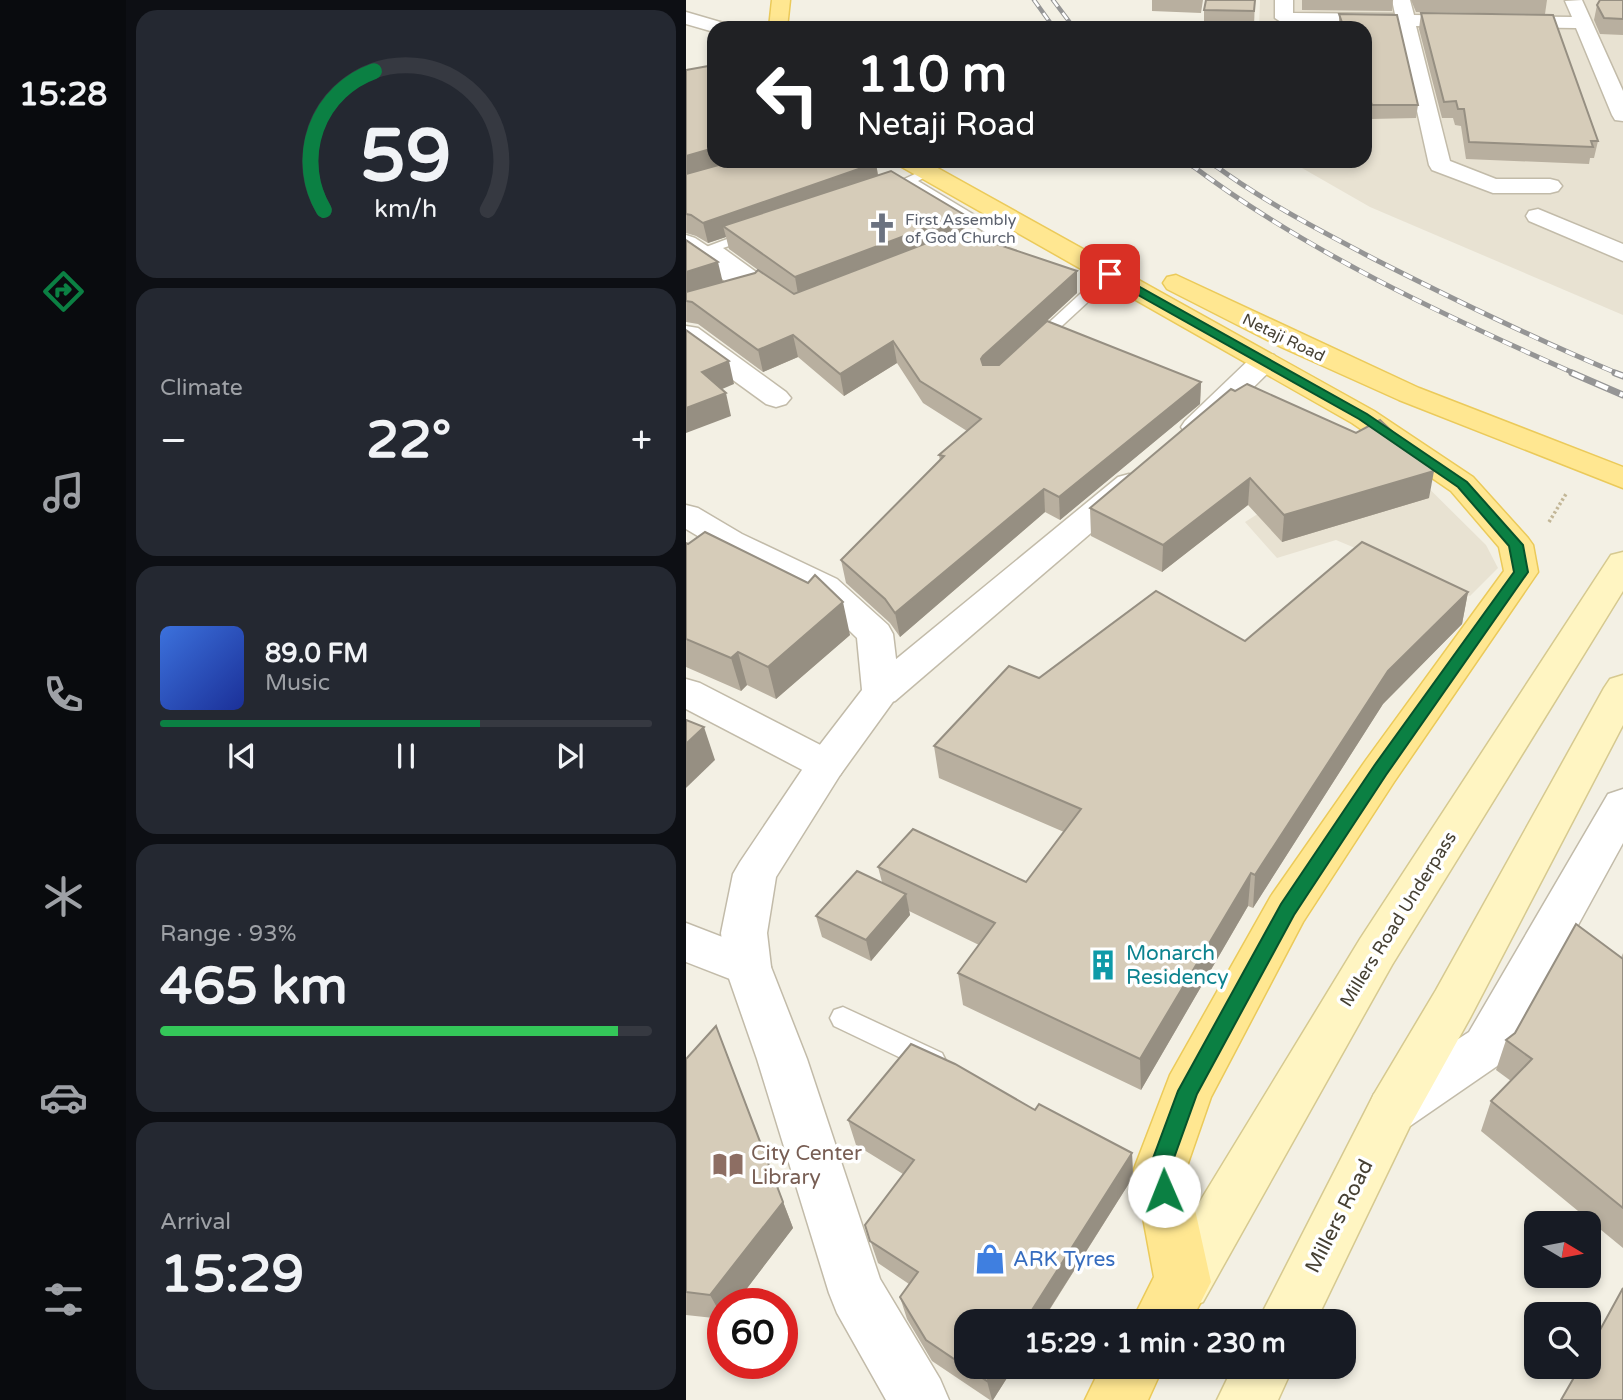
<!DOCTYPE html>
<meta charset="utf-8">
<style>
body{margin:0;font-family:"Varela Round",sans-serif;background:#242831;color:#f1f3f6;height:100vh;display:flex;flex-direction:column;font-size:26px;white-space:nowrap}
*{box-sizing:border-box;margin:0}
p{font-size:23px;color:#9ea1a6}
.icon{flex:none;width:38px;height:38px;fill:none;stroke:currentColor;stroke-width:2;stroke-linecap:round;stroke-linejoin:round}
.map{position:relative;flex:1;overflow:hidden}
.drawer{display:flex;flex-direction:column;gap:10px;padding:10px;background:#0d0f14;width:560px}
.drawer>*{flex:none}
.banner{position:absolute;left:21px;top:21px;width:665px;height:147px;border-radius:21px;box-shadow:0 4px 10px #0003;background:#202124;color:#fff;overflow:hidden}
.needle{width:46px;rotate:100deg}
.buttons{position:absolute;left:838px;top:1211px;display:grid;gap:14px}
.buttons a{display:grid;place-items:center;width:77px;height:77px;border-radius:14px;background:#171b24;box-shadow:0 4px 10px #0003;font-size:35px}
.speed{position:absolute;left:21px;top:1288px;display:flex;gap:14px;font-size:35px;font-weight:700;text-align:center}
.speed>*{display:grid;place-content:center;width:91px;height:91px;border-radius:50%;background:#171b24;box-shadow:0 4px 10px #0003;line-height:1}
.speed .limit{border:10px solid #d22;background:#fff;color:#111}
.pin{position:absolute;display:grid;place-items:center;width:60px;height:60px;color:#fff;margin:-30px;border-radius:14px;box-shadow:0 4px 10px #0006}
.me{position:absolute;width:77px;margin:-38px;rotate:359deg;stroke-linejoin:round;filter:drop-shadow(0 0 5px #0008)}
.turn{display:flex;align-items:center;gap:24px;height:147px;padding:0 35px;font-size:32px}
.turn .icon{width:91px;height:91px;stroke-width:2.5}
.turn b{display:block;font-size:49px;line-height:60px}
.big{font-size:52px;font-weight:700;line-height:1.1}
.drawer .card{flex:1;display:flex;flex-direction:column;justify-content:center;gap:10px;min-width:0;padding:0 24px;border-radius:21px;background:#242831}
.drawer .dial{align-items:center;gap:0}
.dial svg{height:182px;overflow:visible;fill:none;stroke:#363941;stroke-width:7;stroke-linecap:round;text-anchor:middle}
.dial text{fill:#f1f3f6;stroke:none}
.song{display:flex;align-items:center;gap:21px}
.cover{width:84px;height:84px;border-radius:10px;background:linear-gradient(135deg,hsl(220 70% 55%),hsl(230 70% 35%))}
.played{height:7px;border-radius:4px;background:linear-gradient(90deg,#0b8043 65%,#363941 65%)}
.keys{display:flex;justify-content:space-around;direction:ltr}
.heat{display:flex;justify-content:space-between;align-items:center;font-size:38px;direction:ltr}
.charge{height:10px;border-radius:5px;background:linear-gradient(90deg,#34c759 93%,#363941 0)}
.trip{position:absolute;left:268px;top:1309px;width:402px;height:70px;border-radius:21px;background:#171b24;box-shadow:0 4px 10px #0003;font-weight:700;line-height:70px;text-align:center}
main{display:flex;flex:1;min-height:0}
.tabs{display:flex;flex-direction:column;width:126px;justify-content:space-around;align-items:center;background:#090b0e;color:#9ea1a6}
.tabs .icon{width:49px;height:49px}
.tabs .on{color:#0b8043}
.tabs b{font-size:32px;color:#f1f3f6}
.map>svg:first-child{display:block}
</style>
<main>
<nav class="tabs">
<b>15:28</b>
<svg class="icon on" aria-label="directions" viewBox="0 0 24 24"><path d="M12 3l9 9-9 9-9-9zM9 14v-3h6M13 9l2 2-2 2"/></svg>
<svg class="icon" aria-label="music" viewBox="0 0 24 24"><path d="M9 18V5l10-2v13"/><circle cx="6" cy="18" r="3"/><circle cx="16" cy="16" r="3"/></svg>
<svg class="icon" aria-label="phone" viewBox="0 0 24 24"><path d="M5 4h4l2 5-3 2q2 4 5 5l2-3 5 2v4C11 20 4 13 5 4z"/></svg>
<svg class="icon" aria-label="climate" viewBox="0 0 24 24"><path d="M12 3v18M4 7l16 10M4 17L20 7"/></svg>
<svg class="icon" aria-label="car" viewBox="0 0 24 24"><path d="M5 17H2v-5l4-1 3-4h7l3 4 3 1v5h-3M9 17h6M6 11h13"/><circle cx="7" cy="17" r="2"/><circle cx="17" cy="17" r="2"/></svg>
<svg class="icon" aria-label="filters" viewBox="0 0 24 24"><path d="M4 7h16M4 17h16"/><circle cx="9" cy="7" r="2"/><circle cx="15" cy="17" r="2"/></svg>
</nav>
<section class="drawer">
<div class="card dial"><svg viewBox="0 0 100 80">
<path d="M14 69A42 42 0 1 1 86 69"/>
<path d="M14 69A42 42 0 0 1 36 8" stroke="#0b8043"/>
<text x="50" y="56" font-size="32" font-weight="700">59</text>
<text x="50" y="72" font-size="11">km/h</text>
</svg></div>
<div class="card"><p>Climate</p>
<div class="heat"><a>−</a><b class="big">22°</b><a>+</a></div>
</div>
<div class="card">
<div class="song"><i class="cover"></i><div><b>89.0 FM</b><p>Music</p></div></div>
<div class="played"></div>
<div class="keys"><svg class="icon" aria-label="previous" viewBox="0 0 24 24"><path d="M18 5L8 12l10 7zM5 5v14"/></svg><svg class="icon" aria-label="pause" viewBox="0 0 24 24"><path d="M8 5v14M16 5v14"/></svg><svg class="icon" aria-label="next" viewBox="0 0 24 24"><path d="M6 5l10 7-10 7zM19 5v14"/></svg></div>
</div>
<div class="card"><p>Range · 93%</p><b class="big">465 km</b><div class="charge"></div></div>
<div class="card"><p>Arrival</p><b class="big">15:29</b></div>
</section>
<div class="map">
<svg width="937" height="1400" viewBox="0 0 937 1400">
<rect width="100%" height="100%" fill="#f3f0e4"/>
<g fill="#e8e2d2">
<polygon points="574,0 937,0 937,315 684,207 609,164 606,161 679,161 679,28 573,28"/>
<polygon points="692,438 800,545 812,568 784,596 650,540 591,558 559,522"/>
</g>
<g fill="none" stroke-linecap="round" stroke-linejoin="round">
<g stroke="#c2bba9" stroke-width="3">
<g id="service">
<polygon points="242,168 248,172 232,181 310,228 333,220 340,224 272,252 262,252 262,246 299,232 216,180"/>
<polygon points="68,229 75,233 73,236 37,248 84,282 86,285 79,289 20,247"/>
<polygon points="424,270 429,271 429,277 353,347 343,347 340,344 343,341 419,271"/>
<polygon points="157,1007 256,1053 260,1061 256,1069 247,1073 238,1069 148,1026 144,1018 148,1010"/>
</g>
</g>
<g stroke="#c2bba9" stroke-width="3">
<g id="minor">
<polygon points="589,0 607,0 607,13 709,14 706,0 724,0 728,15 886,17 879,1 896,0 937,91 937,121 929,120 926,115 890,28 730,26 764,161 810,179 864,179 872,181 876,186 872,191 864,193 807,193 746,170 743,165 712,25 598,24 589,18"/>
<polygon points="852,209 937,244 937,261 843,221 840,216 843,211"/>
<polygon points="0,235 9,238 73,280 77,286 73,292 0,314 0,297 43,284 0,254"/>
<polygon points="0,326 12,328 100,392 105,398 100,404 90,407 80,404 0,346"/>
<polygon points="578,352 588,355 592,361 588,367 521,433 510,436 499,433 495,427 499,421 568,355"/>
<polygon points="443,474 454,477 459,484 454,491 209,701 195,705 181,701 176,692 181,683 432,477"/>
<polygon points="0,679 14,683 154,755 160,765 154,775 140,780 126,775 0,709"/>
<polygon points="937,789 937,843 817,1062 724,1126 706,1133 688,1126 681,1110 688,1094 783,1032 922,794"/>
<polygon points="0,923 78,953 85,967 78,981 62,986 0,962"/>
</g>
</g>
<g stroke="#c2bba9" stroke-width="3">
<g id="tertiary">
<polygon points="0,12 41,24 43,28 28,28 28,32 0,24"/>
<polygon points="0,505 12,508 56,534 151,579 202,625 207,634 214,692 154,775 90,877 81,933 85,967 121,1059 194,1279 254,1379 263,1400 200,1400 151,1313 143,1293 71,1059 39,967 35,933 47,874 54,862 126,755 176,690 171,638 127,595 32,548 0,529"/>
</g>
</g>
<g stroke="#d6c990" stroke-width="3">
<g id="secondary">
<polygon points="937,552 937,591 706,965 517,1302 497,1310 477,1302 469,1282 477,1262 674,939 925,555"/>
<polygon points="937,675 937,725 784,1018 724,1126 630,1321 572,1321 688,1094 750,990 918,688 924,679"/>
<polygon points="547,1367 607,1367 592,1400 531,1400"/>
</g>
</g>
<g stroke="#ebca5a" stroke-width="3">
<g id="primary">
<polygon points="86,0 104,0 101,28 83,28"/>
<polygon points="211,161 239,161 688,411 787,477 842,538 847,545 852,572 708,782 617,922 525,1097 500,1169 525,1282 505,1321 446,1321 468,1277 448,1169 484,1075 585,896 680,760 818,571 813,547 765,491 666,423 214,166"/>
<polygon points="490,275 733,388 937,467 937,488 713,400 595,347 481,289 477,283 481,277"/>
<polygon points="415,1367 477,1367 462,1400 399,1400"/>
</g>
</g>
<polyline stroke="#c2b696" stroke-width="3.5" stroke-dasharray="2.5 2.5" stroke-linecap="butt" points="863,522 880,494"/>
<use href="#service" fill="#fff" fill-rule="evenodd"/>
<use href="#minor" fill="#fff" fill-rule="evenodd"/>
<use href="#tertiary" fill="#fff" fill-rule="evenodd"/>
<use href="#secondary" fill="#fff5c2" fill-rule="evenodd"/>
<use href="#primary" fill="#ffe791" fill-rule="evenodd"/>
<g stroke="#959595" stroke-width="4.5">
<g id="rail-far2">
<polyline points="348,0 368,28"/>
<polyline points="367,0 388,28"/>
<polyline points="500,161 506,166"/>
<polyline points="523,161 529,166"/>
</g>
</g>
<g stroke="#959595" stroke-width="5">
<g id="rail-far1">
<path d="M504,164C619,251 759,316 890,374"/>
<path d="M527,164C578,202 635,231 692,261C771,301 851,340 933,374"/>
</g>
</g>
<g stroke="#959595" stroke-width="7">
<g id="rail">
<polyline points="886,373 937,395"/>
<polyline points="929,373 937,376"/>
</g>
</g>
<use href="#rail-far2" stroke="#fff" stroke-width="2.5" stroke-dasharray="8" stroke-linecap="butt"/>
<use href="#rail-far1" stroke="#fff" stroke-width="3.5" stroke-dasharray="10" stroke-linecap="butt"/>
<use href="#rail" stroke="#fff" stroke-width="4.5" stroke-dasharray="13" stroke-linecap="butt"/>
</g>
<g fill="#b8af9f">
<polygon points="466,0 517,0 515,13 466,11"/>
<polygon points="569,0 568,26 518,25 518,10"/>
<polygon points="616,0 707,0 706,11 616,10"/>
<polygon points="725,0 861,0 859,14 730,12"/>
<polygon points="937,0 937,35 914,34 908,20 911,5"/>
<polygon points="735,13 912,141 908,158 904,158 903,164 780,159 775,126 769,125 767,118 756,118 733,29"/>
<polygon points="653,14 711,15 732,105 730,118 685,119 679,103 679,28 653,28"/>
<polygon points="0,70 28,161 190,163 192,175 277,214 279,234 391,293 319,360 515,382 514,404 374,520 359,512 214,637 204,623 160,583 155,560 254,461 253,455 281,431 237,403 211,363 158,396 112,357 77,372 12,324 0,322 0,240 37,282 69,273 72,270 43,249 40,237 22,243 10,236 0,233"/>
<polygon points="545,389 743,498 596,542 562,505 476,572 405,536 404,508"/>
<polygon points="0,543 164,635 90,699 61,685 55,691 0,667"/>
<polygon points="782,592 776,624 697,704 567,908 562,906 455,1090 277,1005 272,973 293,945 223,911 224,915 185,961 136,937 130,916 196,882 192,867 340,882 378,832 253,778 248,746 353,678 559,641"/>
<polygon points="937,953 937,1248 795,1131 805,1101 825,1081 810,1070 820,1040 935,958"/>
<polygon points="41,1054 107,1228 49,1304 37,1304 37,1319 0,1315 0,1059"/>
<polygon points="349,1110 446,1153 447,1177 307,1400 304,1400 246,1361 221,1319 214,1297 223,1284 192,1263 179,1225 217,1174 170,1145 162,1120"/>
</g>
<g fill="#968f82">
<polygon points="28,148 28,161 53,161 0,177 0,156"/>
<polygon points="190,163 193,183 37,226 40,237 22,243 17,223"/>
<polygon points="277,214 280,237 113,300 109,277"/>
<polygon points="32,262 37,283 0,295 0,272"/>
<polygon points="391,271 391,293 299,378 295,359 297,356"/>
<polygon points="107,335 112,357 77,372 72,350"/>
<polygon points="207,341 211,363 158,396 154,374"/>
<polygon points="43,361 48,384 22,395 16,372"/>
<polygon points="515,382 514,404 374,520 373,497"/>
<polygon points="40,393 45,416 0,433 0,408"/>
<polygon points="748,471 743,498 596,542 598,515"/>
<polygon points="564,478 562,505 476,572 477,545"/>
<polygon points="358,489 359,512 214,637 209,613"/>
<polygon points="782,592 776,624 697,704 567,908 569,875 702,671"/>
<polygon points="157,602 164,635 90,699 82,667"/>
<polygon points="52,652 61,685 55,691 45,658"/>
<polygon points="18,727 29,760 0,788 0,744"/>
<polygon points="565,873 562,906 455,1090 454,1059"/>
<polygon points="220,894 224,915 185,961 180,940"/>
<polygon points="30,1026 107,1228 49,1304 37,1304 37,1318 24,1295"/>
<polygon points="446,1153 447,1177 356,1321 339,1321"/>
<polygon points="310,1367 328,1367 307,1400 306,1400 301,1381"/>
</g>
<g fill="#d6ccb9" stroke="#968f82" stroke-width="2">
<polygon points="520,0 569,0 568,11 518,10"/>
<polygon points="914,0 937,0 937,19 918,18 911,5"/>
<polygon points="735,13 867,15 912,141 905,141 907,147 783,142 778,109 772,109 770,101 758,102"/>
<polygon points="653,14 711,15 732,105 686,105 679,85 679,28 658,28"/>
<polygon points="28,65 28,148 0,156 0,70"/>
<polygon points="47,161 187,161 190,163 17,223 5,215 0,214 0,174"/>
<polygon points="205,171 277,214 109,277 37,226"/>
<polygon points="272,231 391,271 297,356 295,359 297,365 313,365 361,321 515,382 373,497 358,489 209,613 199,599 155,560 258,456 253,455 295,419 234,381 207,341 154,374 107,335 72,350 6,302 0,301 0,292 69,273 72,270 108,294"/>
<polygon points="0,240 32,262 0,272"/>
<polygon points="0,330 43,361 16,372 40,393 0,408"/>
<polygon points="561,384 670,433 694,420 748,471 598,515 564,478 477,545 404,508 545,389 549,391"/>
<polygon points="19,532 122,583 129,575 157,602 82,667 52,652 45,658 0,639 0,543 2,544"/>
<polygon points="676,542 782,592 702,671 569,875 565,873 454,1059 272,973 309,923 192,867 227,829 340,882 395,809 248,746 323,666 353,678 470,591 559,641"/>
<polygon points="0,720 18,727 0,744"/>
<polygon points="171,871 220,894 180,940 130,916"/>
<polygon points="890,924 937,959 937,1208 805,1101 846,1059 820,1040 829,1033"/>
<polygon points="30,1026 97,1202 24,1295 0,1292 0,1059"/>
<polygon points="225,1044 269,1064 349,1110 353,1104 446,1153 339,1321 280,1321 280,1367 240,1340 214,1297 232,1272 184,1241 179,1225 228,1160 162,1120"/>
<polygon points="937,1288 937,1400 875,1400 894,1367 903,1367 903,1350"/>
<polygon points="280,1367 310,1367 301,1381"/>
</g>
<polygon fill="#0b8043" stroke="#07532c" stroke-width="2" points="420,272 427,272 681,414 781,482 837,545 842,572 700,775 608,915 511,1094 484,1169 489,1191 486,1199 478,1202 471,1199 463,1169 492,1091 595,904 688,766 828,572 823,546 772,487 673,419 420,277"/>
<defs>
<g id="church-bare" transform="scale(2.415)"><path d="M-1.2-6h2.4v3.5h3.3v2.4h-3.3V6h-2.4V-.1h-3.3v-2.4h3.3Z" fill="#6b7280" stroke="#fff" stroke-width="2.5" paint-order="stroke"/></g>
<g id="building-bare" transform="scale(2.415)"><path d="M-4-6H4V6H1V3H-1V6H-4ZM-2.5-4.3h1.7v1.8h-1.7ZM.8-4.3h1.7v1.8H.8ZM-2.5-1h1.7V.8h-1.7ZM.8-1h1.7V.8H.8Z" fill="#0f9aa8" stroke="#fff" stroke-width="2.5" paint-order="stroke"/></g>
<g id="library-bare" transform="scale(2.415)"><path d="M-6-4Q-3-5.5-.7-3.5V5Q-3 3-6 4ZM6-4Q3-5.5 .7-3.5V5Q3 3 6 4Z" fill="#8d6e63" stroke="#fff" stroke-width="2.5" paint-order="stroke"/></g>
<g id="shop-bare" transform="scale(2.415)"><path d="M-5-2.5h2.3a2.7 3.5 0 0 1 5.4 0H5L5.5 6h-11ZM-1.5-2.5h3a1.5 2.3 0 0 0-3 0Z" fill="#3f7fe0" stroke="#fff" stroke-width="2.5" paint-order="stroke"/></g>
</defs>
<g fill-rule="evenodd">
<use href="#church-bare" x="196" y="228"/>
<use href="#building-bare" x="417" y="965"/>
<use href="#library-bare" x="42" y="1165"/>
<use href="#shop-bare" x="304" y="1259"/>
</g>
<g text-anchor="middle" stroke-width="7" stroke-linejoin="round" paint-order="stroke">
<g font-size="16" fill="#5b616d" stroke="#fff" text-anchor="start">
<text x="219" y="225">First Assembly<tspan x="219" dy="18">of God Church</tspan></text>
</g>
<g font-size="16" fill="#464033" stroke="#fff">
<text transform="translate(598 337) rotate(26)" y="6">Netaji Road</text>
</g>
<g font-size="18" fill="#464033" stroke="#fff">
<text transform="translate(712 919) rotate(-58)" y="6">Millers Road Underpass</text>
</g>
<g font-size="21" fill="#0d838f" stroke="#fff" text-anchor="start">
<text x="440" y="960">Monarch<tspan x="440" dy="24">Residency</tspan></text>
</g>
<g font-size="21" fill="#785e54" stroke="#fff" text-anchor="start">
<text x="65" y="1160">City Center<tspan x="65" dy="24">Library</tspan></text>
</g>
<g font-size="21" fill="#464033" stroke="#fff">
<text transform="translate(653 1216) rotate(-63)" y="7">Millers Road</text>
</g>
<g font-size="21" fill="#366cbe" stroke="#fff" text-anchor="start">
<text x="327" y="1266">ARK Tyres</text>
</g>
</g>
</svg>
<div class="buttons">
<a><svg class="needle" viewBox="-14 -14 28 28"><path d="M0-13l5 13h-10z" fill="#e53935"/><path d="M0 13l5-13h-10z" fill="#9ea1a6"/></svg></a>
<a><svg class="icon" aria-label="search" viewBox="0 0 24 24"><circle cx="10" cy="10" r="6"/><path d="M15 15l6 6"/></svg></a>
</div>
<div class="speed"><div class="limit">60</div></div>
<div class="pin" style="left:424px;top:274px;background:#d93025"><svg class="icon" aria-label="arrive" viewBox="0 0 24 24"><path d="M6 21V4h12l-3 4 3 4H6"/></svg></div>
<svg class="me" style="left:478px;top:1191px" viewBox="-20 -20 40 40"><circle r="19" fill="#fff"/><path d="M0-13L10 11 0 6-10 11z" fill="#0b8043"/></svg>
<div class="trip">15:29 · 1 min · 230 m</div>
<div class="banner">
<div class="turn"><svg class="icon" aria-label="left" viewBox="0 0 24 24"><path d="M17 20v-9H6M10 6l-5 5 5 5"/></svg><div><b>110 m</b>Netaji Road</div></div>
</div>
</div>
</main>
